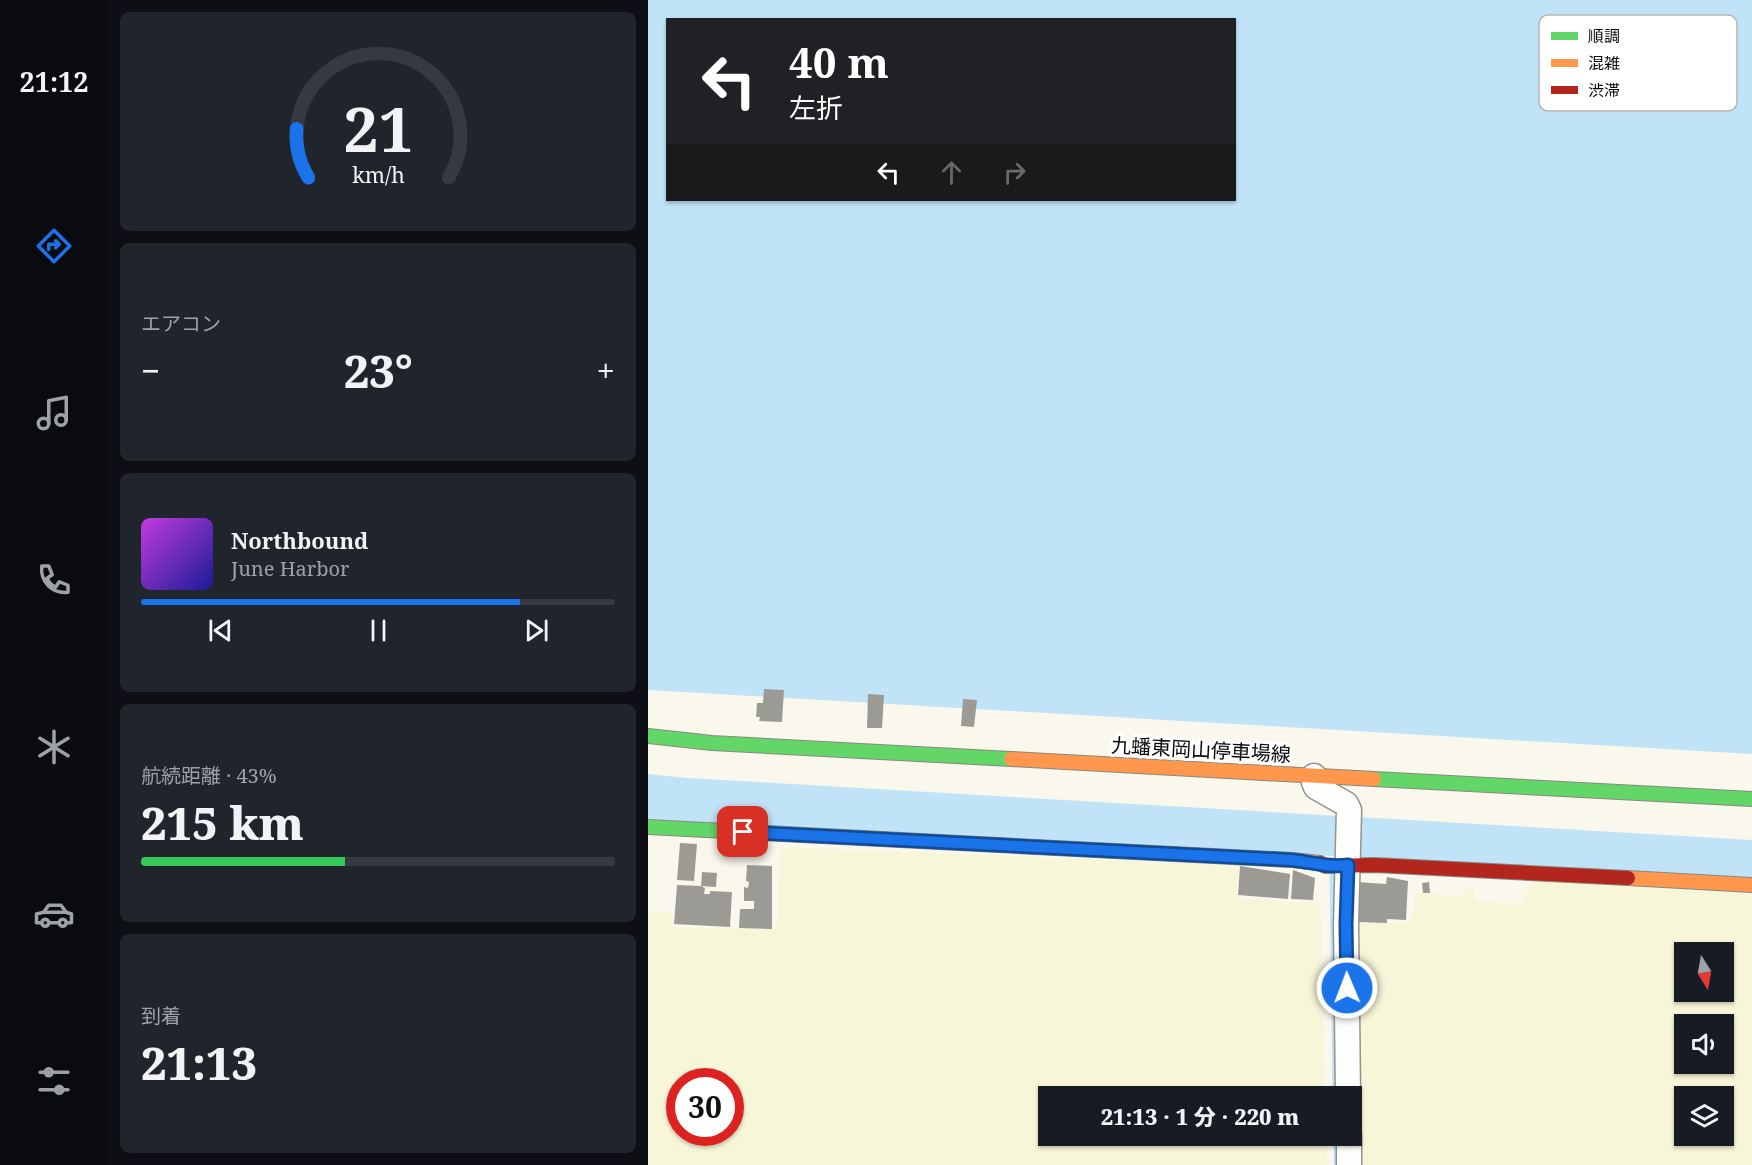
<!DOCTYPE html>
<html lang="ja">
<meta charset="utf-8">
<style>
body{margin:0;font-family:"Noto Serif","Noto Sans JP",serif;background:#20242c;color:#f1f3f6;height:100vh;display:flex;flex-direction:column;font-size:22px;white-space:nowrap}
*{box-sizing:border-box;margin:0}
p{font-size:20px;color:#9ea1a6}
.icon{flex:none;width:33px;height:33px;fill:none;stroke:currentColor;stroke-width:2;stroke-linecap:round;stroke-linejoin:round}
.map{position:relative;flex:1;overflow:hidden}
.panel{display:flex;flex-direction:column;gap:12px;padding:12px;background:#0d0f14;width:540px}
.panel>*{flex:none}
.banner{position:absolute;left:18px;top:18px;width:570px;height:183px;border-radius:0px;box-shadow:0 2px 4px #0004;background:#202124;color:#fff;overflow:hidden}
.needle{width:39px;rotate:169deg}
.controls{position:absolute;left:1026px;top:942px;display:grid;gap:12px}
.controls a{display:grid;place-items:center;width:60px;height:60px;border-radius:0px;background:#171b24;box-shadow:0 2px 4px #0004;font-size:30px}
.speed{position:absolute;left:18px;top:1068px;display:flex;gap:12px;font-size:30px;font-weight:700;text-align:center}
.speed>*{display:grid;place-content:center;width:78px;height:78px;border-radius:50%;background:#171b24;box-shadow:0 2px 4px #0004;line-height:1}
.speed .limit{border:9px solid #d22;background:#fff;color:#111}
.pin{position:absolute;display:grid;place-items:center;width:51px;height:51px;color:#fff;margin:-26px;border-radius:12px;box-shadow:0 3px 9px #0006}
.me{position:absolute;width:66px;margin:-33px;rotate:359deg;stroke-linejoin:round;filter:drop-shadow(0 0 4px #0008)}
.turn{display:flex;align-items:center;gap:21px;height:126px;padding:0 24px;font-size:27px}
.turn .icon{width:78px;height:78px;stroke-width:2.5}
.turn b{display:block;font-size:42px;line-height:51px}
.lanes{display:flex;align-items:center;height:57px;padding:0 24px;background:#0003;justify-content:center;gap:30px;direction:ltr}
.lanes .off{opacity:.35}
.big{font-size:45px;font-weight:800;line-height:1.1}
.panel .card{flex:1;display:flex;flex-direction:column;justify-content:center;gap:9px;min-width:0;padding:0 21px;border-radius:9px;background:#20242c}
.panel .dial{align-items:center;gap:0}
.dial svg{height:156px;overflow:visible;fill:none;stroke:#363941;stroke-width:7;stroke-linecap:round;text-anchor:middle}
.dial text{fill:#f1f3f6;stroke:none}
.song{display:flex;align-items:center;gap:18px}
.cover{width:72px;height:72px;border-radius:9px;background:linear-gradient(135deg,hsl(290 70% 55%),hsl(240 70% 35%))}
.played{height:6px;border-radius:3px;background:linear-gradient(90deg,#1a73e8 80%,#363941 80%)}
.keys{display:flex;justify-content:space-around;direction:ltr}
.heat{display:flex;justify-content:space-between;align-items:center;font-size:33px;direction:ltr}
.charge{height:9px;border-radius:4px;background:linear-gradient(90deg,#34c759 43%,#363941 0)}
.trip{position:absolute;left:390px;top:1086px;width:324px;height:60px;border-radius:0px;background:#171b24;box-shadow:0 2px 4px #0004;font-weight:800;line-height:60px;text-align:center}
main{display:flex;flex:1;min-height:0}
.menu{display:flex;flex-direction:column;width:108px;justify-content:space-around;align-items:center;background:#090b0e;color:#9ea1a6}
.menu .icon{width:42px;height:42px}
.menu .selected{color:#1a73e8}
.menu b{font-size:27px;color:#f1f3f6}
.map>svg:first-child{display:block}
</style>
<main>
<nav class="menu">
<b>21:12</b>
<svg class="icon selected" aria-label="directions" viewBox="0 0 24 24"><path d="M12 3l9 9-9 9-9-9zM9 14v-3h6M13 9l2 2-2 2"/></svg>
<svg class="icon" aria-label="music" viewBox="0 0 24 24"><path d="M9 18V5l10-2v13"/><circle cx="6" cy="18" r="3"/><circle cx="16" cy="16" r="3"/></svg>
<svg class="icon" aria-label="phone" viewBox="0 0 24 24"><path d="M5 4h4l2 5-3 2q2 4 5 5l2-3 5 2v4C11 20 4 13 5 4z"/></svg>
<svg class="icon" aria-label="climate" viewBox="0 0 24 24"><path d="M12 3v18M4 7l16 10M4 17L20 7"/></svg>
<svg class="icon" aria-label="car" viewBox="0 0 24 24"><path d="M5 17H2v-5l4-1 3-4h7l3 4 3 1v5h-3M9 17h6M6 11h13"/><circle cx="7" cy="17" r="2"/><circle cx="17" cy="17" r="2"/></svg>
<svg class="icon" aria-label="filters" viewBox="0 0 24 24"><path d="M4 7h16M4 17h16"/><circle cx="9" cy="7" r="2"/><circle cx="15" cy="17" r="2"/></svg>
</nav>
<section class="panel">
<div class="card dial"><svg viewBox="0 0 100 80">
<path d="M14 69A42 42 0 1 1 86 69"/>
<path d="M14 69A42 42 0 0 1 8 44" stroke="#1a73e8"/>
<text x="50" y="56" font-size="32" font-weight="700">21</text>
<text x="50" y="72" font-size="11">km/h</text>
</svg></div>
<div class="card"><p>エアコン</p>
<div class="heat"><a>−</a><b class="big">23°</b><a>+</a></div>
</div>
<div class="card">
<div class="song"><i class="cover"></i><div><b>Northbound</b><p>June Harbor</p></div></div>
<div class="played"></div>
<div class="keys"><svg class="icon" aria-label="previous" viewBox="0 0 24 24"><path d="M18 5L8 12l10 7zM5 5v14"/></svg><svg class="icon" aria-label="pause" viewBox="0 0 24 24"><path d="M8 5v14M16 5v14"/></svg><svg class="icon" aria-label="next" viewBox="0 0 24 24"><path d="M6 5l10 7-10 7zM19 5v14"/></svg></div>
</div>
<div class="card"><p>航続距離 · 43%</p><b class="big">215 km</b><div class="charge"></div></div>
<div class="card"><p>到着</p><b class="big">21:13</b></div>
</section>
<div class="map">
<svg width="1104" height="1165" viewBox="0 0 1104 1165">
<rect width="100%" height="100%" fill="#faf8ed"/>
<g fill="#f8f6d8" fill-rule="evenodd">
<path d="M132,847L591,865L588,898L673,904L677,1096H400V1136H678L679,1165H0V912L25,913V927L129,929ZM32,1082H82V1132H32Z"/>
<path d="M885,880L1104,892V1165H708L706,924L764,922L767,892L817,897L816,888H825L828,901L872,904ZM1036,952H1076V992H1036ZM1036,1024H1076V1064H1036ZM1036,1096H1076V1136H1036Z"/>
</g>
<g fill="#c1e3f7" fill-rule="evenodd">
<path d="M0,0H1104V754L0,690ZM20,20H586V200H20Z"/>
<polygon points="0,774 39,778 1104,840 1104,878 0,820"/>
</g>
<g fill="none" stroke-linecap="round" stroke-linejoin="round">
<g stroke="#c1e3f7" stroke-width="7">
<polyline points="685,874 688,1096"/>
<polyline points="689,1136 689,1162"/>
</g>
</g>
<g fill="#9c9a94">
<polygon points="116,689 136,690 134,722 111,721 112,717 108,717 109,703 115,703"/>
<polygon points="220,694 236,695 234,728 219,728"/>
<polygon points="315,699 329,700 326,727 313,726"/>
<polygon points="32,843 49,844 46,881 29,880"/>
<polygon points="99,865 124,866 124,929 91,928 92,909 106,909 106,901 96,901 96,887 100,888 101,882 98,881"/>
<polygon points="592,866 642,874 640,899 590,895"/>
<polygon points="645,870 667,878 665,900 643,899"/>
<polygon points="54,872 69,873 68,887 53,886 57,888 56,894 62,894 62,891 84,892 82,927 26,924 29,885 53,886"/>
<polygon points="739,877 760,881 758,920 739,919 739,923 709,922 708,882 738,884"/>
<polygon points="781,882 782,893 775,893 774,883"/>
</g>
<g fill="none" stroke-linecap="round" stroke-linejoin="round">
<g stroke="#93928d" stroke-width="27">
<g id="street">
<polyline points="666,776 666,782 668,787 698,804 701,810 698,924 700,1096"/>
<polyline points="701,1136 701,1165"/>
</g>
</g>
<g stroke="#898883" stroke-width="16">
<g id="fast">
<polyline points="0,736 64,743 363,759"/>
<polyline points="726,779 1104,799"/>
<polyline points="0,827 388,847"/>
</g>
</g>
<g stroke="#898883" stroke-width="16">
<g id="slow">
<polyline points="363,759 726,779"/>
<polyline points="388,847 644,860 672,863"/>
<polyline points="980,878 1104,885"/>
</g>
</g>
<g stroke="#898883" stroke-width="16">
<polyline id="jam" points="672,863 677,866 727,865 980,878"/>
</g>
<use href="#street" stroke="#fefefc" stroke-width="24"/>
<use href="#fast" stroke="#63d668" stroke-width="14"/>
<use href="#slow" stroke="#ff974d" stroke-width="14"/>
<use href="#jam" stroke="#b3261e" stroke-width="14"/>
</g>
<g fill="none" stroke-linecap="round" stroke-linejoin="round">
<g stroke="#114b97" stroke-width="15">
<path id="route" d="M95,832L644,860C663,862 681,868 700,865L698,924L699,988"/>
</g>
<use href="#route" stroke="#1a73e8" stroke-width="10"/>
</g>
<g text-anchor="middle" stroke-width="6" stroke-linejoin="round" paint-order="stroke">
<g font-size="20" fill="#0b0b0b" stroke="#fff">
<text transform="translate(553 750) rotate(3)" y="7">九蟠東岡山停車場線</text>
</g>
</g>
<rect x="891" y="15" width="198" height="96" rx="9" fill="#fff" stroke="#b6b6b6" stroke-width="1.5"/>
<rect x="903" y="32" width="27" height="8" fill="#63d668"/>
<rect x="903" y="59" width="27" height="8" fill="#ff974d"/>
<rect x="903" y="86" width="27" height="8" fill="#b3261e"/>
<g font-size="16" fill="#0b0b0b">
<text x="940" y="42">順調</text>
<text x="940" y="69">混雑</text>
<text x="940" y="96">渋滞</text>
</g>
</svg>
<div class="controls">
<a><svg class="needle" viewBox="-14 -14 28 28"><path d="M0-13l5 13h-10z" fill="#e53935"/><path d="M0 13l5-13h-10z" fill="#9ea1a6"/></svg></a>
<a><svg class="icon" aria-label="sound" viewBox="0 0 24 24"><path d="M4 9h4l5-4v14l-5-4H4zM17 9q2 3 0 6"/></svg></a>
<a><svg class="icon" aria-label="layers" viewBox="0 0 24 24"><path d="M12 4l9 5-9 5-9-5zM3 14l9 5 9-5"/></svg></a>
</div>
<div class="speed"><div class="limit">30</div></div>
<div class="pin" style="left:95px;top:832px;background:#d93025"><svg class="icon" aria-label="arrive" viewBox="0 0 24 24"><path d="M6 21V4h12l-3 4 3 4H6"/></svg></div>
<svg class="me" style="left:699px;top:988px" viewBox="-20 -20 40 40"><circle r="17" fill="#1a73e8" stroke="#fff" stroke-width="3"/><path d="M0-11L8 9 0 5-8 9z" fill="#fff"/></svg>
<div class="trip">21:13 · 1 分 · 220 m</div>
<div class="banner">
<div class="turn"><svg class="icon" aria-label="left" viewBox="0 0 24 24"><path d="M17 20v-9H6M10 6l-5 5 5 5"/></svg><div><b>40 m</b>左折</div></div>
<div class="lanes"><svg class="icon" aria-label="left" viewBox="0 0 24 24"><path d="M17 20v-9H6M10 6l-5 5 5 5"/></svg><svg class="icon off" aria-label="ahead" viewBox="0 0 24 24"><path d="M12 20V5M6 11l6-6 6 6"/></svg><svg class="icon off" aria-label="right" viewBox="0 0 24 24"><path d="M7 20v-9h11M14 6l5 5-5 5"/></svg></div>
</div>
</div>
</main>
